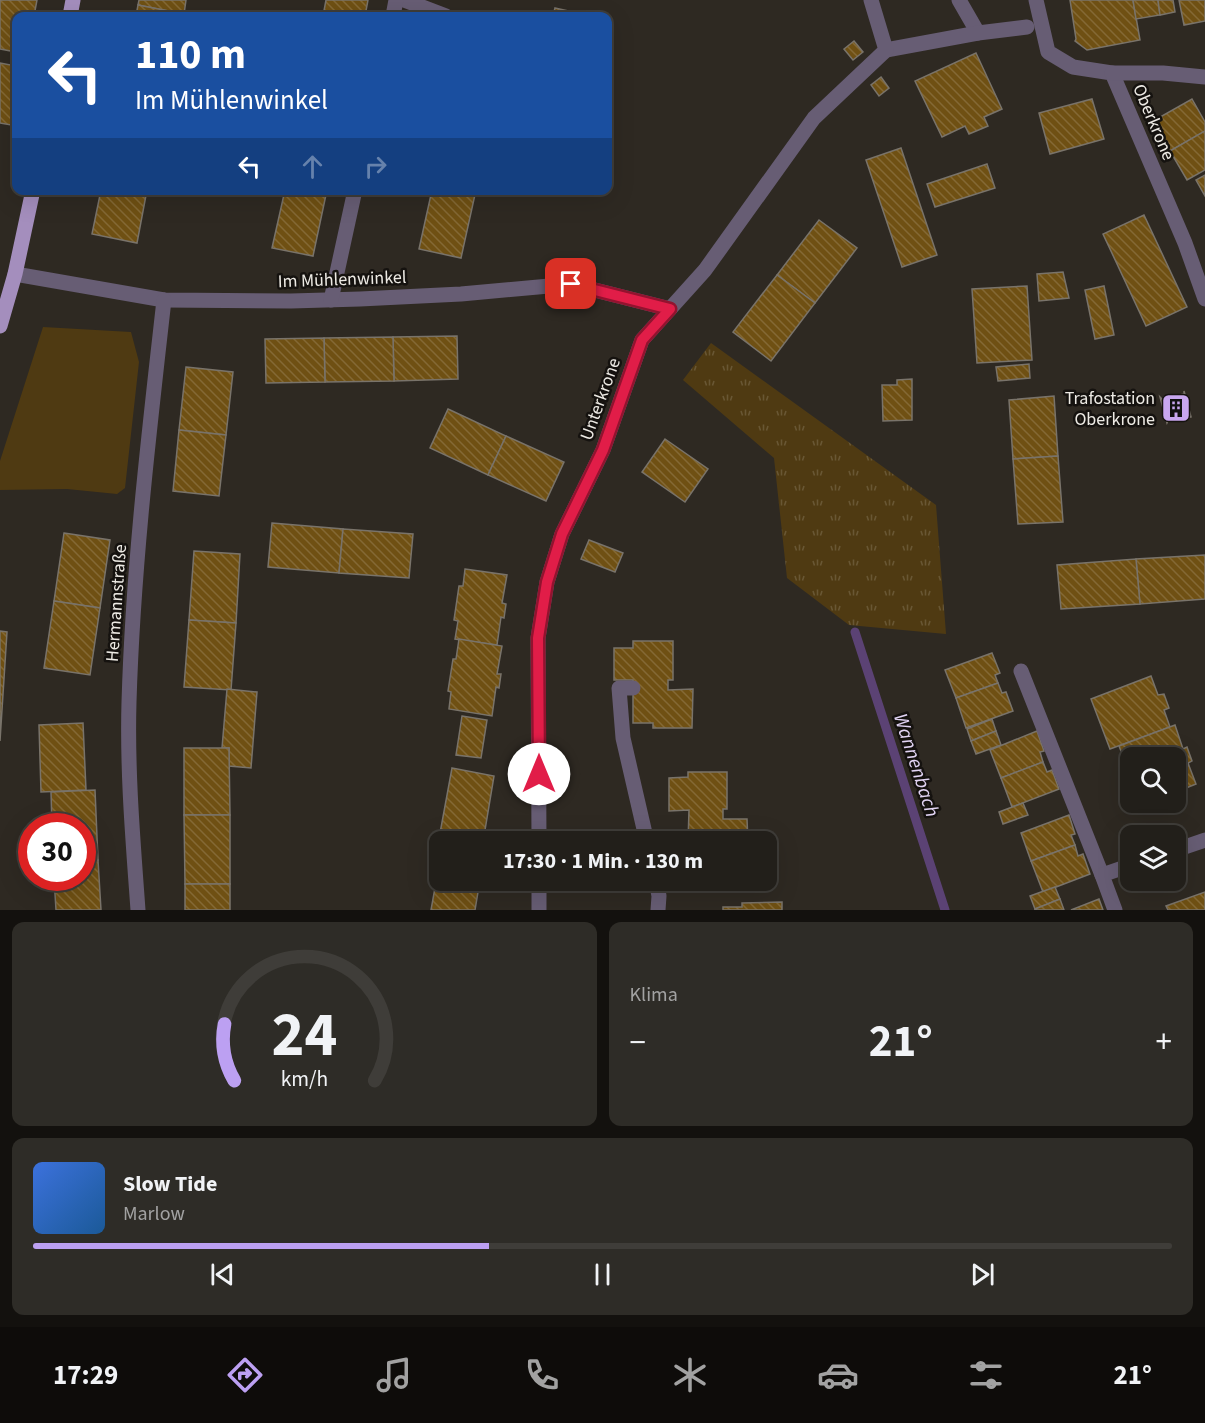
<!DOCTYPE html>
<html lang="de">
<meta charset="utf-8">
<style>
body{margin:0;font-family:"Source Sans 3",sans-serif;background:#2e2c27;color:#f1f3f6;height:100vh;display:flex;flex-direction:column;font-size:22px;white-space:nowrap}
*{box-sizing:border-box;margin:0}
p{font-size:20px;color:#a2a2a2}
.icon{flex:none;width:33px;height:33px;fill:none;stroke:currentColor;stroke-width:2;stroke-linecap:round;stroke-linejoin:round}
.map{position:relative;height:910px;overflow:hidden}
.drawer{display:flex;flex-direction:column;gap:12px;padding:12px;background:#13110e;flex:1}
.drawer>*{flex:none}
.top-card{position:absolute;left:12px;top:12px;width:600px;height:183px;border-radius:12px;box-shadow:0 6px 24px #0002,0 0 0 2px #3f3d39;background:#1a4fa0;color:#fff;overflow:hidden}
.tools{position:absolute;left:1120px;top:747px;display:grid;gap:12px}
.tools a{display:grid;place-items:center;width:66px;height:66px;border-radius:12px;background:#221f1a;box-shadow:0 6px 24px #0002,0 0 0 2px #3f3d39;font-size:30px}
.speed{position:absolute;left:18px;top:813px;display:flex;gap:12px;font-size:30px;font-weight:700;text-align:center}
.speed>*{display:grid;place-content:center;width:78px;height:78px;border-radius:50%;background:#221f1a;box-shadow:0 6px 24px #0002,0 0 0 2px #3f3d39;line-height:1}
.speed .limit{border:9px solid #d22;background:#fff;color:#111}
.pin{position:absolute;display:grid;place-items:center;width:51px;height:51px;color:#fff;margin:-26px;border-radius:12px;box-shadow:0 3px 9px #0006}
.me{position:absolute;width:66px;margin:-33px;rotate:0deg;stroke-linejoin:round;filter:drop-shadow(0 0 4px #0008)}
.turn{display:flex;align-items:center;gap:21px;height:126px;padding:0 24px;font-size:27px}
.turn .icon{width:78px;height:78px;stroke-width:2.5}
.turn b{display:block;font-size:42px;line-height:51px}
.lanes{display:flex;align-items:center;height:57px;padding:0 24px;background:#0003;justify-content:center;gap:30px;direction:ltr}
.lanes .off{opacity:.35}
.big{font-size:45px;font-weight:700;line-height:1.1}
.drawer .card{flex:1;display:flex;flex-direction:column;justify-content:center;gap:9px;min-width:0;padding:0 21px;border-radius:12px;background:#2e2c27}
.drawer .dial{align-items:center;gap:0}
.dial svg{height:156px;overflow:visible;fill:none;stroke:#3f3d39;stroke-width:7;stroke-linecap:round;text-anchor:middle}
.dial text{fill:#f1f3f6;stroke:none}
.song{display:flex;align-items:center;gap:18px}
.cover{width:72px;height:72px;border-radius:9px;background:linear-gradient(135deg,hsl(220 70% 55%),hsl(210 70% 35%))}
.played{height:6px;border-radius:3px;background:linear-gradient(90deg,#bca0f2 40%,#3f3d39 40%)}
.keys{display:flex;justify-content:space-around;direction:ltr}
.heat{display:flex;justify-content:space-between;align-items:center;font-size:33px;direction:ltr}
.drawer .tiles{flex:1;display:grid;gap:12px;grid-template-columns:1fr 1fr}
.card:last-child{grid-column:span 2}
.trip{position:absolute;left:429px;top:831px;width:348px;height:60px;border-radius:12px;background:#221f1a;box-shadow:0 6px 24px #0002,0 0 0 2px #3f3d39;font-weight:700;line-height:60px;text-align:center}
.menu{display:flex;height:96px;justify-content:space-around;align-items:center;background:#0e0c0a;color:#a2a2a2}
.menu .icon{width:42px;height:42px}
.menu .active{color:#bca0f2}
.menu b{font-size:27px;color:#f1f3f6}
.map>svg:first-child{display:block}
</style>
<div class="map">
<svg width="1205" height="910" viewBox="0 0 1205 910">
<defs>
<pattern id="park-tufts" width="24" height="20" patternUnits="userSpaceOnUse" patternTransform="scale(1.5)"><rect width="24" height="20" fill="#4f3a12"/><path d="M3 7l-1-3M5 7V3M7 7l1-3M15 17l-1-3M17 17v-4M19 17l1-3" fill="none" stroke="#695734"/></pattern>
<pattern id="building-back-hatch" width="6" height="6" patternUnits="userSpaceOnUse" patternTransform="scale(1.5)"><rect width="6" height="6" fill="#6f5013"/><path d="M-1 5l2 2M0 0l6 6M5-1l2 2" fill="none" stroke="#846935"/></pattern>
</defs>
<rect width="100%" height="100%" fill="#2e2922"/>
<polygon fill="#4f3a12" points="43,327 131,332 139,362 125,488 117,494 67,489 0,490 0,461"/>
<polygon fill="url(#park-tufts)" points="711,343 936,505 946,634 849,625 787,578 774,458 683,380"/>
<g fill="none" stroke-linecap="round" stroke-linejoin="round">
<polyline stroke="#5b4274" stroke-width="9" points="855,632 945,910"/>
</g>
<g fill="url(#building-back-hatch)" stroke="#79736a" stroke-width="1.5">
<polygon points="0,0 37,0 34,16 16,16 16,52 0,49"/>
<polygon points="139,0 186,0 184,14 138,5"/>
<polygon points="326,0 368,0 365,16 323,16"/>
<polygon points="1070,0 1133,0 1140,40 1087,50 1075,41 1076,39"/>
<polygon points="1133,0 1158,0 1160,15 1136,19"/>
<polygon points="1158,0 1173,0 1175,12 1160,15"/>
<polygon points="1179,0 1205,0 1205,21 1184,25"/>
<polygon points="138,5 184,14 183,16 136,16"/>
<polygon points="555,8 591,16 553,16"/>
<polygon points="854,41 863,52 853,60 844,49"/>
<polygon points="976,53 1002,109 984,117 988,126 969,134 965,126 942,137 915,81"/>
<polygon points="0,63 16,66 16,100 11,125 0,123"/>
<polygon points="881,77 889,88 879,96 871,85"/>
<polygon points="1092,99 1104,139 1050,154 1039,113"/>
<polygon points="1192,99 1205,122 1205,131 1170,151 1153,121"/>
<polygon points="1205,131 1205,170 1187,180 1170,151"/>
<polygon points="901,148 937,255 902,267 866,160"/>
<polygon points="987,164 995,188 935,207 927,184"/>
<polygon points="1205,175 1205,196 1196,180"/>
<polygon points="101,190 147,190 137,243 92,234"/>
<polygon points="285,190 327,190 313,256 272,248"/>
<polygon points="432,190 476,190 461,258 419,249"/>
<polygon points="1144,215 1187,307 1146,326 1103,234"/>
<polygon points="819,220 857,248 815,303 777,275"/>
<polygon points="1063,272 1069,298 1039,301 1037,274"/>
<polygon points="777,275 815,303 771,361 733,332"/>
<polygon points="1027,286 1032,360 977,363 972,289"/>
<polygon points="1104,286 1114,335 1095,339 1085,290"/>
<polygon points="457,336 458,379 394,381 393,337"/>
<polygon points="393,337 394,381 325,382 324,338"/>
<polygon points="324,338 325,382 266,383 265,339"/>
<polygon points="1029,364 1030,378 998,381 996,367"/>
<polygon points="186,367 233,372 226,435 179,430"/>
<polygon points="912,379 912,420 883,421 882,385 897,385 897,380"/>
<polygon points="1184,391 1191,417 1168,421 1167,423 1160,397 1162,399 1184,394"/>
<polygon points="1054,396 1058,456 1013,459 1009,400"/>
<polygon points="448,409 506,436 488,475 430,448"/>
<polygon points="179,430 226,435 219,496 173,491"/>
<polygon points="506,436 564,462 546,501 488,475"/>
<polygon points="665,439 708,469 685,502 642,472"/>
<polygon points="1058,456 1063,522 1018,524 1013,459"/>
<polygon points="272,523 343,529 339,573 268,567"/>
<polygon points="343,529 413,534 409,578 339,573"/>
<polygon points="64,533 110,540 100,608 54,601"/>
<polygon points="589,540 623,553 615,572 581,559"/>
<polygon points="194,551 240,554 236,623 189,620"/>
<polygon points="1205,555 1205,599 1140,604 1136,559"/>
<polygon points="1136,559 1140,604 1061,609 1057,565"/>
<polygon points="465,569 507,575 502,603 506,604 504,618 501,617 497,645 455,639 458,621 454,620 459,586 463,586"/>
<polygon points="54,601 100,608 90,675 44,668"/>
<polygon points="189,620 236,623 231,690 184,687"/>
<polygon points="0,631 7,632 0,741"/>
<polygon points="459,639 502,646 497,674 501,674 499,688 496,687 492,716 449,709 451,692 448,691 453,659 456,659"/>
<polygon points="633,641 673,641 673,680 668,680 668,690 693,689 692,728 653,728 653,723 633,723 633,680 614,680 614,648 633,648"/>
<polygon points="992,653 1000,673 995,675 998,683 956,698 945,670"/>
<polygon points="1151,676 1158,695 1164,694 1169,708 1164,710 1170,727 1110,749 1091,699"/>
<polygon points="998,683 1002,693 1006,692 1013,711 966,728 956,698"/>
<polygon points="227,689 257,692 251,768 229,766 229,748 222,748"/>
<polygon points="462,716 487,720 481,758 456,755"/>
<polygon points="992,719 996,731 971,741 967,729"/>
<polygon points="83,723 86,790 41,792 39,725"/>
<polygon points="1175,725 1183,749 1187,747 1192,761 1188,763 1196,784 1176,792 1176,758 1131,758 1131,793 1123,771 1128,769 1119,746"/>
<polygon points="996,731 1001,745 976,754 971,741"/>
<polygon points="1037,731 1044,751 1040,752 1043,762 1001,778 990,750"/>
<polygon points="184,748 229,748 230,815 184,815"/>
<polygon points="1043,762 1047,772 1052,770 1059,789 1012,807 1001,778"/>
<polygon points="452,768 494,776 483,842 440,842 438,844"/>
<polygon points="688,772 727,772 727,809 723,809 723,819 747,819 748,842 688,842 689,810 669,811 669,778 688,777"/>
<polygon points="95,790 98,860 82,860 82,826 52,826 51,792"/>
<polygon points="1023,803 1028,815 1003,824 999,812"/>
<polygon points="184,815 230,815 230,884 185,884"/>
<polygon points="1069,815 1075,834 1071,835 1075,845 1031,861 1021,833"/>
<polygon points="1075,845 1078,856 1083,854 1090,874 1043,892 1031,861"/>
<polygon points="82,860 98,860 101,910 56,910 54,878 82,878"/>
<polygon points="440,860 440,880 480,880 475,910 431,910"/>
<rect x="185" y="884" width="45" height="26"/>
<polygon points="1055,887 1060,899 1035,909 1030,896"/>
<polygon points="1205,892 1205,910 1168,910 1166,906"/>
<polygon points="1060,899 1064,910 1035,910 1035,909"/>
<polygon points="1099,899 1103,910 1071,910"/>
<polygon points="782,902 782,910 723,910 723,907 742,907 742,903"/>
</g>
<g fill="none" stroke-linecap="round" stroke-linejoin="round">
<g stroke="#675d74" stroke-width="15">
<polyline points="404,0 446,16"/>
<polyline points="959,0 978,33"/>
<polyline points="1036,0 1048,52 1073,67 1112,73 1185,243 1205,299"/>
<polyline points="393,16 396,0"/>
<polyline points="886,50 978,33 1027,27"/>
<polyline points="1112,73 1163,73 1205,77"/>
<polyline points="15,274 164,300 291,301 360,299 461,294 571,284 670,309"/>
<polyline points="331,300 355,190"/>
<polyline points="1021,671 1102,875"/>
<polyline points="633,688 619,688 623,738 647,842"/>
<polyline points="539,842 538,638 547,582 562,534 603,450 642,340 705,270 814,118 886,50 871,0"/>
<polyline points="1176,850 1205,840"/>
<polyline points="539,880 539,910"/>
<polyline points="656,880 659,896 658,910"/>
<path d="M138,910C133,841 127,771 129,702C133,567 149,433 164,300"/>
<polyline points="1115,910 1102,875 1131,865"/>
</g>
<g stroke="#a48ebd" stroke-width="15">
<polyline points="70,16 73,0"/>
<polyline points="0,326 15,274 33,190"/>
</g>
</g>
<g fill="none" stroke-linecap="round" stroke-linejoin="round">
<g stroke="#92132f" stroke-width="15">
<polyline id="route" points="539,774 538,638 547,582 562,534 603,450 642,340 670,309 571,284"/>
</g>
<use href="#route" stroke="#e11d48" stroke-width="10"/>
</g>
<defs>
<g id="building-square" transform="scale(1.5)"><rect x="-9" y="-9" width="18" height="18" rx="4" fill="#c8a6ef" stroke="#15120f"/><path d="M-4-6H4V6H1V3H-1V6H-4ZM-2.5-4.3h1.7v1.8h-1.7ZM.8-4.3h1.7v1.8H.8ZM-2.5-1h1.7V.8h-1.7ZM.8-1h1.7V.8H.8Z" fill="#111"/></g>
</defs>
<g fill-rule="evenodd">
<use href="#building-square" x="1176" y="408"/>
</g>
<g text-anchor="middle" stroke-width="5" stroke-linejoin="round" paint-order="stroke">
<g font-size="18" fill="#edeae4" stroke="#15120f">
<text transform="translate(1154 122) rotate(67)" y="6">Oberkrone</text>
<text transform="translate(342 279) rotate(-2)" y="6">Im Mühlenwinkel</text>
<text transform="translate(600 399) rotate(-70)" y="6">Unterkrone</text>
<text transform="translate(116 603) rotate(-86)" y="6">Hermannstraße</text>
</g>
<g font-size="18" fill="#edeae4" stroke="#15120f" text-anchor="end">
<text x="1155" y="404">Trafostation<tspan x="1155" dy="21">Oberkrone</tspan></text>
</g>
<g font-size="20" font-style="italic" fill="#e2d4f4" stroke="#15120f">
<text transform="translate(917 765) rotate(72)" y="7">Wannenbach</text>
</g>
</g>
</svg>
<div class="tools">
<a><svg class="icon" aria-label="search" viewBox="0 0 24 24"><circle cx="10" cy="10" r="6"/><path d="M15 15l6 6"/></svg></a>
<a><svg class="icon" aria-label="layers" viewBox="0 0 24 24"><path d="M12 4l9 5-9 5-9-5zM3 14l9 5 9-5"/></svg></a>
</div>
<div class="speed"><div class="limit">30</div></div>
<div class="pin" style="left:571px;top:284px;background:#d93025"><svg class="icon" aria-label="arrive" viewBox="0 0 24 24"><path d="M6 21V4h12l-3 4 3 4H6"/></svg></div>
<svg class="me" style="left:539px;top:774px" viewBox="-20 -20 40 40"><circle r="19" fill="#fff"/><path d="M0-13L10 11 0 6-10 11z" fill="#e11d48"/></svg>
<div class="trip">17:30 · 1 Min. · 130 m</div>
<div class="top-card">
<div class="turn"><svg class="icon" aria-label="left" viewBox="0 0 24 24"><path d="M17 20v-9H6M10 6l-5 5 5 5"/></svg><div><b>110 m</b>Im Mühlenwinkel</div></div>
<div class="lanes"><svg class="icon" aria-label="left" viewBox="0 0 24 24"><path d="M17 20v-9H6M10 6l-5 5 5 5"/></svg><svg class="icon off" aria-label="ahead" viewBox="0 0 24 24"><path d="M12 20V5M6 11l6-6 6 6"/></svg><svg class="icon off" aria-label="right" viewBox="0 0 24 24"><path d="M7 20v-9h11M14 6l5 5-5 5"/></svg></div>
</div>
</div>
<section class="drawer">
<div class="tiles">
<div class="card dial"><svg viewBox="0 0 100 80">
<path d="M14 69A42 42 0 1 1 86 69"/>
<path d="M14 69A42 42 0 0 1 9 40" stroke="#bca0f2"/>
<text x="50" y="56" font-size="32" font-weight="700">24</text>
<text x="50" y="72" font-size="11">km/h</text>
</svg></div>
<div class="card"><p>Klima</p>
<div class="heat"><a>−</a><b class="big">21°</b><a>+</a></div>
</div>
<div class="card">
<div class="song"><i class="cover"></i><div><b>Slow Tide</b><p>Marlow</p></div></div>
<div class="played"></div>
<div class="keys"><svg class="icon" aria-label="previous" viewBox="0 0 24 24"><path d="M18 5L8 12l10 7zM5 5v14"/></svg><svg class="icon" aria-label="pause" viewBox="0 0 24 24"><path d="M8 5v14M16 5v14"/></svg><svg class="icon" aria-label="next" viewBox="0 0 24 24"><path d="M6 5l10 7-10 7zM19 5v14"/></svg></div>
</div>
</div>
</section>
<nav class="menu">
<b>17:29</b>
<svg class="icon active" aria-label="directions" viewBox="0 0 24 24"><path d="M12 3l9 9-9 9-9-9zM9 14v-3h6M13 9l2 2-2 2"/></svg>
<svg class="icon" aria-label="music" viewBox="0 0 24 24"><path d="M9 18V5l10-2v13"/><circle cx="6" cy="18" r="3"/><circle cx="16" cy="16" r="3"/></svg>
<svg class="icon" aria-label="phone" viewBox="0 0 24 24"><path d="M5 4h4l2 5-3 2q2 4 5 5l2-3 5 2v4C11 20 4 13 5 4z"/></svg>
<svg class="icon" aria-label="climate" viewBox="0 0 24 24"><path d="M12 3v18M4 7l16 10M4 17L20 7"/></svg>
<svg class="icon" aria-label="car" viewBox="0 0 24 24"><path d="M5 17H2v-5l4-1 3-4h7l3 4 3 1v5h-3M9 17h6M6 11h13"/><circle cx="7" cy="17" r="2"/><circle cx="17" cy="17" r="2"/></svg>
<svg class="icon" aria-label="filters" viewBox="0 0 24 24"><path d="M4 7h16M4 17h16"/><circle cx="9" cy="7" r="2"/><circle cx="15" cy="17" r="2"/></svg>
<b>21°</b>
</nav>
